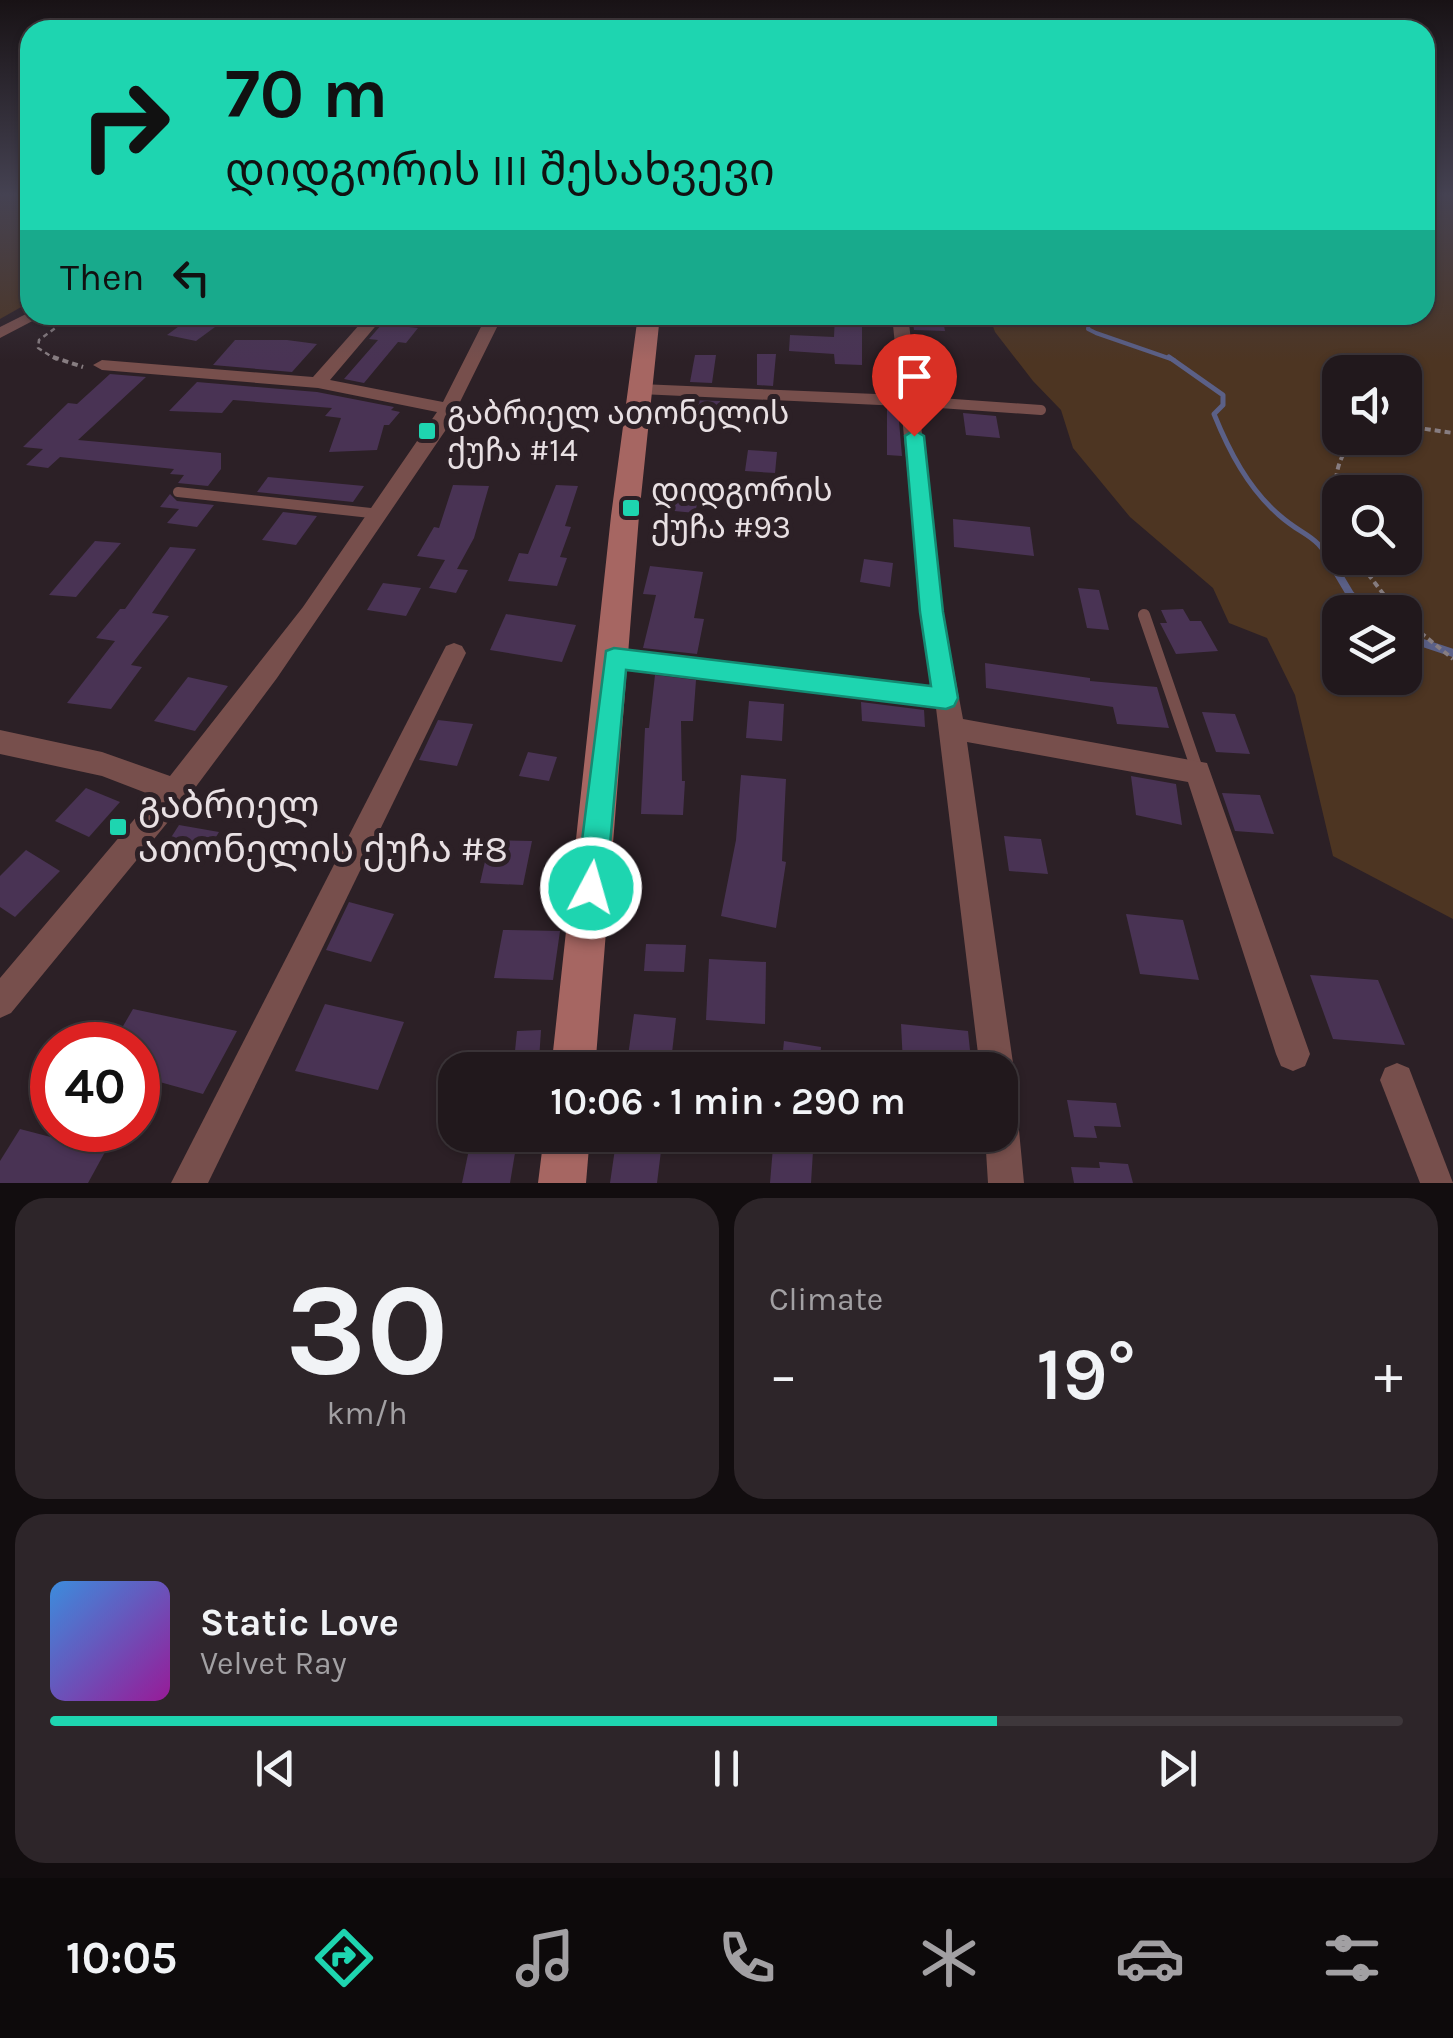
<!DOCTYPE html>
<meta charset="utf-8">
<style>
body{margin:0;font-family:Karla,"Noto Sans Georgian",sans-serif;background:#2d2529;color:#f1f3f6;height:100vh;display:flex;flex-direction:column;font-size:38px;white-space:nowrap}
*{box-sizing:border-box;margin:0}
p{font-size:32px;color:#a2a0a3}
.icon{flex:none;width:55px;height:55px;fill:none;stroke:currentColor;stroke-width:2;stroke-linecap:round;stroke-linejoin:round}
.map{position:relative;height:1183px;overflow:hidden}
.panel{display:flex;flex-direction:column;gap:15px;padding:15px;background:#120d0f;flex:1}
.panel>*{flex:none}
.top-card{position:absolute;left:20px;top:20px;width:1415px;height:305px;border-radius:30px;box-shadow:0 2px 8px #0004,0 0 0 2px #3e373b;background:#1ed5b0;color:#111;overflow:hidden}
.buttons{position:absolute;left:1322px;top:355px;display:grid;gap:20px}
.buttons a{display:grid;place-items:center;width:100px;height:100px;border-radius:20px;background:#21181c;box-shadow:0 2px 8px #0004,0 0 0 2px #3e373b;font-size:50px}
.speed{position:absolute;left:30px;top:1022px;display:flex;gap:20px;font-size:50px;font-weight:700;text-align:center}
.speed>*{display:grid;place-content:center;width:130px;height:130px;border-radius:50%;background:#21181c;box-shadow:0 2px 8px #0004,0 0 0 2px #3e373b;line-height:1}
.speed .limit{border:15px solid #d22;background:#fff;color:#111}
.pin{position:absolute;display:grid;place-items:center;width:85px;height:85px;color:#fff;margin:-102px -42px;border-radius:50% 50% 50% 0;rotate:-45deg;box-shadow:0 0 10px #0007}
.pin .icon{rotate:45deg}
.me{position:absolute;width:110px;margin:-55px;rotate:6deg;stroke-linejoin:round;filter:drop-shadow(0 0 8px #0008)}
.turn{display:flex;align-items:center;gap:35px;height:210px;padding:0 40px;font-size:45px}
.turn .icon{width:130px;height:130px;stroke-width:2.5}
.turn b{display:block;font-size:70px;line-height:85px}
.then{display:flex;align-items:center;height:95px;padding:0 40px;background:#0003;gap:20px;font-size:38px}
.big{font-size:75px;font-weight:600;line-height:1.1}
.panel .widget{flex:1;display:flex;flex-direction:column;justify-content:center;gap:15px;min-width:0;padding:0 35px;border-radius:30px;background:#2d2529}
.panel .dial{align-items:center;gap:0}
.dial b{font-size:130px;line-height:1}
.song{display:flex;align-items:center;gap:30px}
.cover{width:120px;height:120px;border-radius:15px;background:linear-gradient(135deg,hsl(210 70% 55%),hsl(300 70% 35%))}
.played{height:10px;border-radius:5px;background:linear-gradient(90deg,#1ed5b0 70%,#3e373b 70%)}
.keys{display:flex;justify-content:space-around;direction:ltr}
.heat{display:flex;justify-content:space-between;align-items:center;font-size:55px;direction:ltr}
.panel .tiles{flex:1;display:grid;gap:15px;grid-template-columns:1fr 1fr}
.widget:last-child{grid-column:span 2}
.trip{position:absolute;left:438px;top:1052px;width:580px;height:100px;border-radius:30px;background:#21181c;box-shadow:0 2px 8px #0004,0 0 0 2px #3e373b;font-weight:600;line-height:100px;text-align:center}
.menu{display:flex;height:160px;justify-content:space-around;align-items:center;background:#0d0a0b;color:#a2a0a3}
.menu .icon{width:70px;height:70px}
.menu .selected{color:#1ed5b0}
.menu b{font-size:45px;color:#f1f3f6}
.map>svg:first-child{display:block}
</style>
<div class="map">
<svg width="1453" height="1183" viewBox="0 0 1453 1183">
<rect width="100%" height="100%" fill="#2c2026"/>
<g fill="#4d3522" fill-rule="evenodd">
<polygon points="0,195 30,195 30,302 0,319"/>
<path d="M1425,195H1453V919L1333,856L1295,695L1267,638L1229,623L1213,588L1130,517L1073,448L1061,410L1033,381L995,332L989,315H1425ZM1405,372V438H1340V372ZM1340,492H1405V558H1340ZM1405,612V678H1340V612Z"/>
</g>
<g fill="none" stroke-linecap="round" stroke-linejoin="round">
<polyline stroke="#5b6087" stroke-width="4" points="1090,315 1088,329 1096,333 1174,360"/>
<path stroke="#5b6087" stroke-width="5" d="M1169,357L1223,395V405L1214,414C1229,451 1248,488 1279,515C1306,539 1315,531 1336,570"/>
<g stroke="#5b6087" stroke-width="8">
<polyline points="1334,567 1350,594 1367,612"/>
<polyline points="1405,637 1453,653"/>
</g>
</g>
<g fill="#493354">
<polygon points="835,315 862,315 862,365 835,364 834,354 789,351 790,335 834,337"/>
<polygon points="912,315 942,315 945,331 914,330"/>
<polygon points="186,321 215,327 196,341 167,335"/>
<polygon points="382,324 418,328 406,343 398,342 364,383 344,379 378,340 369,339"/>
<polygon points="235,340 287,340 317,344 292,372 213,365"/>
<polygon points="757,354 776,354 773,386 757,385"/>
<polygon points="695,355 716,355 712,383 690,382"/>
<polygon points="110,374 146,377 78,440 221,453 221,469 208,486 178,483 184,475 170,474 174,469 60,457 48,468 26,465 43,449 23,447 68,403 77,404"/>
<polygon points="197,382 317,392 394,407 391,410 400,412 389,425 384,425 377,450 329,452 341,418 325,416 332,408 233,400 222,413 169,411"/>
<polygon points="687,400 720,401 718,414 684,413"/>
<polygon points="756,403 783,404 782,421 755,420"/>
<polygon points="887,409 898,410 902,456 887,455"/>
<polygon points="963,413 996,416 1000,438 966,435"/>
<polygon points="748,450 777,452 775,473 745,471"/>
<polygon points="268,477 364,486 353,502 257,492"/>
<polygon points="661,482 701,486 695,513 654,509"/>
<polygon points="453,485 489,486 474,538 457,569 468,570 456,593 429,588 445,560 417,556 434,527 439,528"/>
<polygon points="556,485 578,486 565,526 571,527 560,557 567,558 557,586 508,581 519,553 528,554"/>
<polygon points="170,494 177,501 214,505 197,527 167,523 179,509 160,507"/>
<polygon points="283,512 317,516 296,545 262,540"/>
<polygon points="953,519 1030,527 1034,556 954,547"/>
<polygon points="95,541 121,543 76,597 49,595"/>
<polygon points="170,547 196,549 152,613 169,616 131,665 142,667 111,709 67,703 115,641 96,638 120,609 125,609"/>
<polygon points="864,559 893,563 890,587 860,582"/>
<polygon points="650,566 703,572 694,618 704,619 697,654 643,648 656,595 643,594"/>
<polygon points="383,583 421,588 406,616 367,610"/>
<polygon points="1078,588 1099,590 1109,630 1087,628"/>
<polygon points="1183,609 1190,621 1201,621 1218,651 1176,654 1160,623 1167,623 1161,610"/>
<polygon points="506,614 576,625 562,662 490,650"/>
<polygon points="985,663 1090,678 1090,681 1157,687 1169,728 1117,724 1113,707 986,688"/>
<polygon points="655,675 696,680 693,721 681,721 682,781 685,781 683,815 641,814 645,728 649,728"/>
<polygon points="188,677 228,686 195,731 154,721"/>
<polygon points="749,701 784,704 782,741 746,738"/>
<polygon points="861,702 924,710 925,727 862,721"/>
<polygon points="1202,712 1235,714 1250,754 1216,752"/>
<polygon points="438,720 473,724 457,766 419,760"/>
<polygon points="528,752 557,757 549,781 519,776"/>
<polygon points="741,775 786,779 782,861 786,862 776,928 721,916 736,840"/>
<polygon points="1131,776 1176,784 1182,825 1136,815"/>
<polygon points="86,788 120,802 89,837 55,821"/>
<polygon points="1222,793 1260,795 1274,834 1235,831"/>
<polygon points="179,825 219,832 199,865 158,858"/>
<polygon points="1004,836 1041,839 1048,874 1009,871"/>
<polygon points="490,840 532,841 523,885 480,883"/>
<polygon points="26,850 60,871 15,917 0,907 0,876"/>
<polygon points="349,902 394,914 371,962 326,950"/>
<polygon points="1126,914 1183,920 1199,980 1140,974"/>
<polygon points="503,930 560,931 553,980 494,978"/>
<polygon points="646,944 686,945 684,972 644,971"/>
<polygon points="709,959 766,962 765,1024 706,1020"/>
<polygon points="1310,975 1378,980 1405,1045 1333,1039"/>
<polygon points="325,1004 404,1022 378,1090 295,1071"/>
<polygon points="133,1009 237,1031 203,1094 138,1076 138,1045 112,1045"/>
<polygon points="634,1014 676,1018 670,1070 626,1070"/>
<polygon points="901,1024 968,1031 972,1070 903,1064"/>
<polygon points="541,1030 539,1060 514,1061 517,1031"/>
<polygon points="784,1041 821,1047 819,1070 781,1070"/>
<polygon points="1067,1100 1116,1103 1121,1127 1094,1126 1097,1138 1074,1137"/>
<polygon points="20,1129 66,1141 105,1152 88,1183 0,1183 0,1161"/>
<polygon points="472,1135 518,1135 510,1183 462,1183"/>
<polygon points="617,1135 663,1135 657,1183 610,1183"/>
<polygon points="774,1135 814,1135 811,1183 770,1183"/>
<polygon points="1099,1162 1128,1164 1133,1183 1074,1183 1071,1167 1100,1168"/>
</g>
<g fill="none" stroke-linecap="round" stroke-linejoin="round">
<polyline stroke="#877d81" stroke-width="2.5" stroke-dasharray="5 4" stroke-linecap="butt" points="57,360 38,348 39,340 73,315"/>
<g stroke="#877d81" stroke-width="4" stroke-dasharray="6 4" stroke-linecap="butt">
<polyline points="53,357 83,367"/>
<polyline points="1405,426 1453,433"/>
<path d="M1340,519C1333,490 1332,459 1357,438"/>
<polyline points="1356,558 1397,612"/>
<polyline points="1405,620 1453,659"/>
</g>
<g stroke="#774f4c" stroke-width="10">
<polyline points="911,401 1041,410"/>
<polyline points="178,492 380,514"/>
</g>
<polyline stroke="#774f4c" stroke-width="12" points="1144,615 1198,772"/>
<g fill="#774f4c" fill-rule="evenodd">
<polygon points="30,312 30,315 44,315 0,338 0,327"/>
<polygon points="368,315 385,315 330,380 443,402 487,315 503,315 458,406 460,409 277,678 186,800 11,1013 0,1018 0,978 154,796 102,776 0,754 0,730 102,752 170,776 303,607 437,412 318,388 102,370 93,365 102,360 313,377"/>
<polygon points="892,315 908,315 943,612 963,719 1207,763 1310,1054 1305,1066 1293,1071 1281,1066 1276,1054 1188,782 967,742 1014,1070 1009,1082 1000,1086 1000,1070 980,1070 936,708 606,665 602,658 606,651 614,648 932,686 921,612 901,406 640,394 631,389 640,384 900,395"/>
<polygon points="454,643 462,646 466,653 208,1183 171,1183 446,646"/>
<polygon points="1397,1063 1409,1068 1453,1183 1420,1183 1380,1080 1385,1068"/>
<polygon points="1000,1092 1012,1097 1017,1109 1024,1183 988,1183 985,1135 1000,1135"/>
</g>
<g fill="#a66662" fill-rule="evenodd">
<polygon points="638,315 660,315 639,516 595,1070 551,1070 611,516"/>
<polygon points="544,1135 590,1135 586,1183 538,1183"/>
</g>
</g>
<linearGradient id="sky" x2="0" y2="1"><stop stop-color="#181215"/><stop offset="0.54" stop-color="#454252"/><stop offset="1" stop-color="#454252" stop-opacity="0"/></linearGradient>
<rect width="1453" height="361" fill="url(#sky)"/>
<polygon fill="#1ed5b0" stroke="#148a72" stroke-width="2.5" points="914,430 924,436 943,612 958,698 954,706 946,709 626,670 606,888 601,898 591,903 581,898 576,888 606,651 614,648 931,686 920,612 905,436"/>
<g fill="#1ed5b0" stroke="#2c2026" stroke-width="4">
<rect x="417" y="421" width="20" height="20" rx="5"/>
<rect x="621" y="498" width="20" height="20" rx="5"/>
<rect x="108" y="817" width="20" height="20" rx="5"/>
</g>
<g text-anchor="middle" stroke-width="10" stroke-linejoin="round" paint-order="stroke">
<g font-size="32" fill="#e8e0e3" stroke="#2c2026" text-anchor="start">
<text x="447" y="424">გაბრიელ ათონელის<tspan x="447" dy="37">ქუჩა #14</tspan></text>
<text x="651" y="501">დიდგორის<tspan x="651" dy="37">ქუჩა #93</tspan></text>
</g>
<g font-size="38" fill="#e8e0e3" stroke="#2c2026" text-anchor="start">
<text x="138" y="818">გაბრიელ<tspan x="138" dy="44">ათონელის ქუჩა #8</tspan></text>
</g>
</g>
</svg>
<div class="buttons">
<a><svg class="icon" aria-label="sound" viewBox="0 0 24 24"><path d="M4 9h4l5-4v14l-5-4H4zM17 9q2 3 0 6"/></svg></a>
<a><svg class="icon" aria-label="search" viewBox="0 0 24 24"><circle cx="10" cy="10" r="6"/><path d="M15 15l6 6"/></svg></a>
<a><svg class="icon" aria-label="layers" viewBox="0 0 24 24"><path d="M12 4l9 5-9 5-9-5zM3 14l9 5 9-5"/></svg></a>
</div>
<div class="speed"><div class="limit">40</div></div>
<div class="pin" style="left:914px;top:436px;background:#d93025"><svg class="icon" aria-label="arrive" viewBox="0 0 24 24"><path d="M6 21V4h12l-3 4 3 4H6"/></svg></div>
<svg class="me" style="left:591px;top:888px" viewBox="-20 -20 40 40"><circle r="17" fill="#1ed5b0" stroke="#fff" stroke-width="3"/><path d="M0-11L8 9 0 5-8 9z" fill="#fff"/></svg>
<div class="trip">10:06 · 1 min · 290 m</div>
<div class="top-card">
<div class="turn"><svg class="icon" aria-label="right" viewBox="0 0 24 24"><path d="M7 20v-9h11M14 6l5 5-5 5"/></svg><div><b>70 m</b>დიდგორის III შესახვევი</div></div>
<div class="then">Then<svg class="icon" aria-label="left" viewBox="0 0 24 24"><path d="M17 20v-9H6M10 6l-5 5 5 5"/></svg></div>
</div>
</div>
<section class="panel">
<div class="tiles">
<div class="widget dial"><b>30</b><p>km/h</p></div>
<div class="widget"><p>Climate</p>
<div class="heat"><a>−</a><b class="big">19°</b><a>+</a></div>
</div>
<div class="widget">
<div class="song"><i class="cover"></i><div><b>Static Love</b><p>Velvet Ray</p></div></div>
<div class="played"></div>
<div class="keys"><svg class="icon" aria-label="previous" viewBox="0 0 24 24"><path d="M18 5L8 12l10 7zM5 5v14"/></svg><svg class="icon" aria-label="pause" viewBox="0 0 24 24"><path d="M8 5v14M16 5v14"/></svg><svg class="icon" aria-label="next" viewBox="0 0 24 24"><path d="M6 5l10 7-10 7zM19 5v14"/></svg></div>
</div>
</div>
</section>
<nav class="menu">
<b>10:05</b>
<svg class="icon selected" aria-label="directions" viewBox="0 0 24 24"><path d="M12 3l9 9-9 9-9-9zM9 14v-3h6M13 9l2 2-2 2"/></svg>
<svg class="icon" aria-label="music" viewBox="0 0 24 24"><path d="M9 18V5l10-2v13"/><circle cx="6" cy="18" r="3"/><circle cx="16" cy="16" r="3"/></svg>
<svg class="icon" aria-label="phone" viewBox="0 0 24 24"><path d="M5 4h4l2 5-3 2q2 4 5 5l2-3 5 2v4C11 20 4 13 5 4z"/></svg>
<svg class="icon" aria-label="climate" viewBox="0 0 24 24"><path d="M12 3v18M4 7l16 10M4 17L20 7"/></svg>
<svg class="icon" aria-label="car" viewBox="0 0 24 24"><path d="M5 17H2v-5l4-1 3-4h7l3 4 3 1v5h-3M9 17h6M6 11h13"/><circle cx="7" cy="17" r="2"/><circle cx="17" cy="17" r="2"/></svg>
<svg class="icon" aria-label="filters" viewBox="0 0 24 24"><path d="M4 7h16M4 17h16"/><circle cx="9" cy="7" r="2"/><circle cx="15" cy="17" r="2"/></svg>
</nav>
